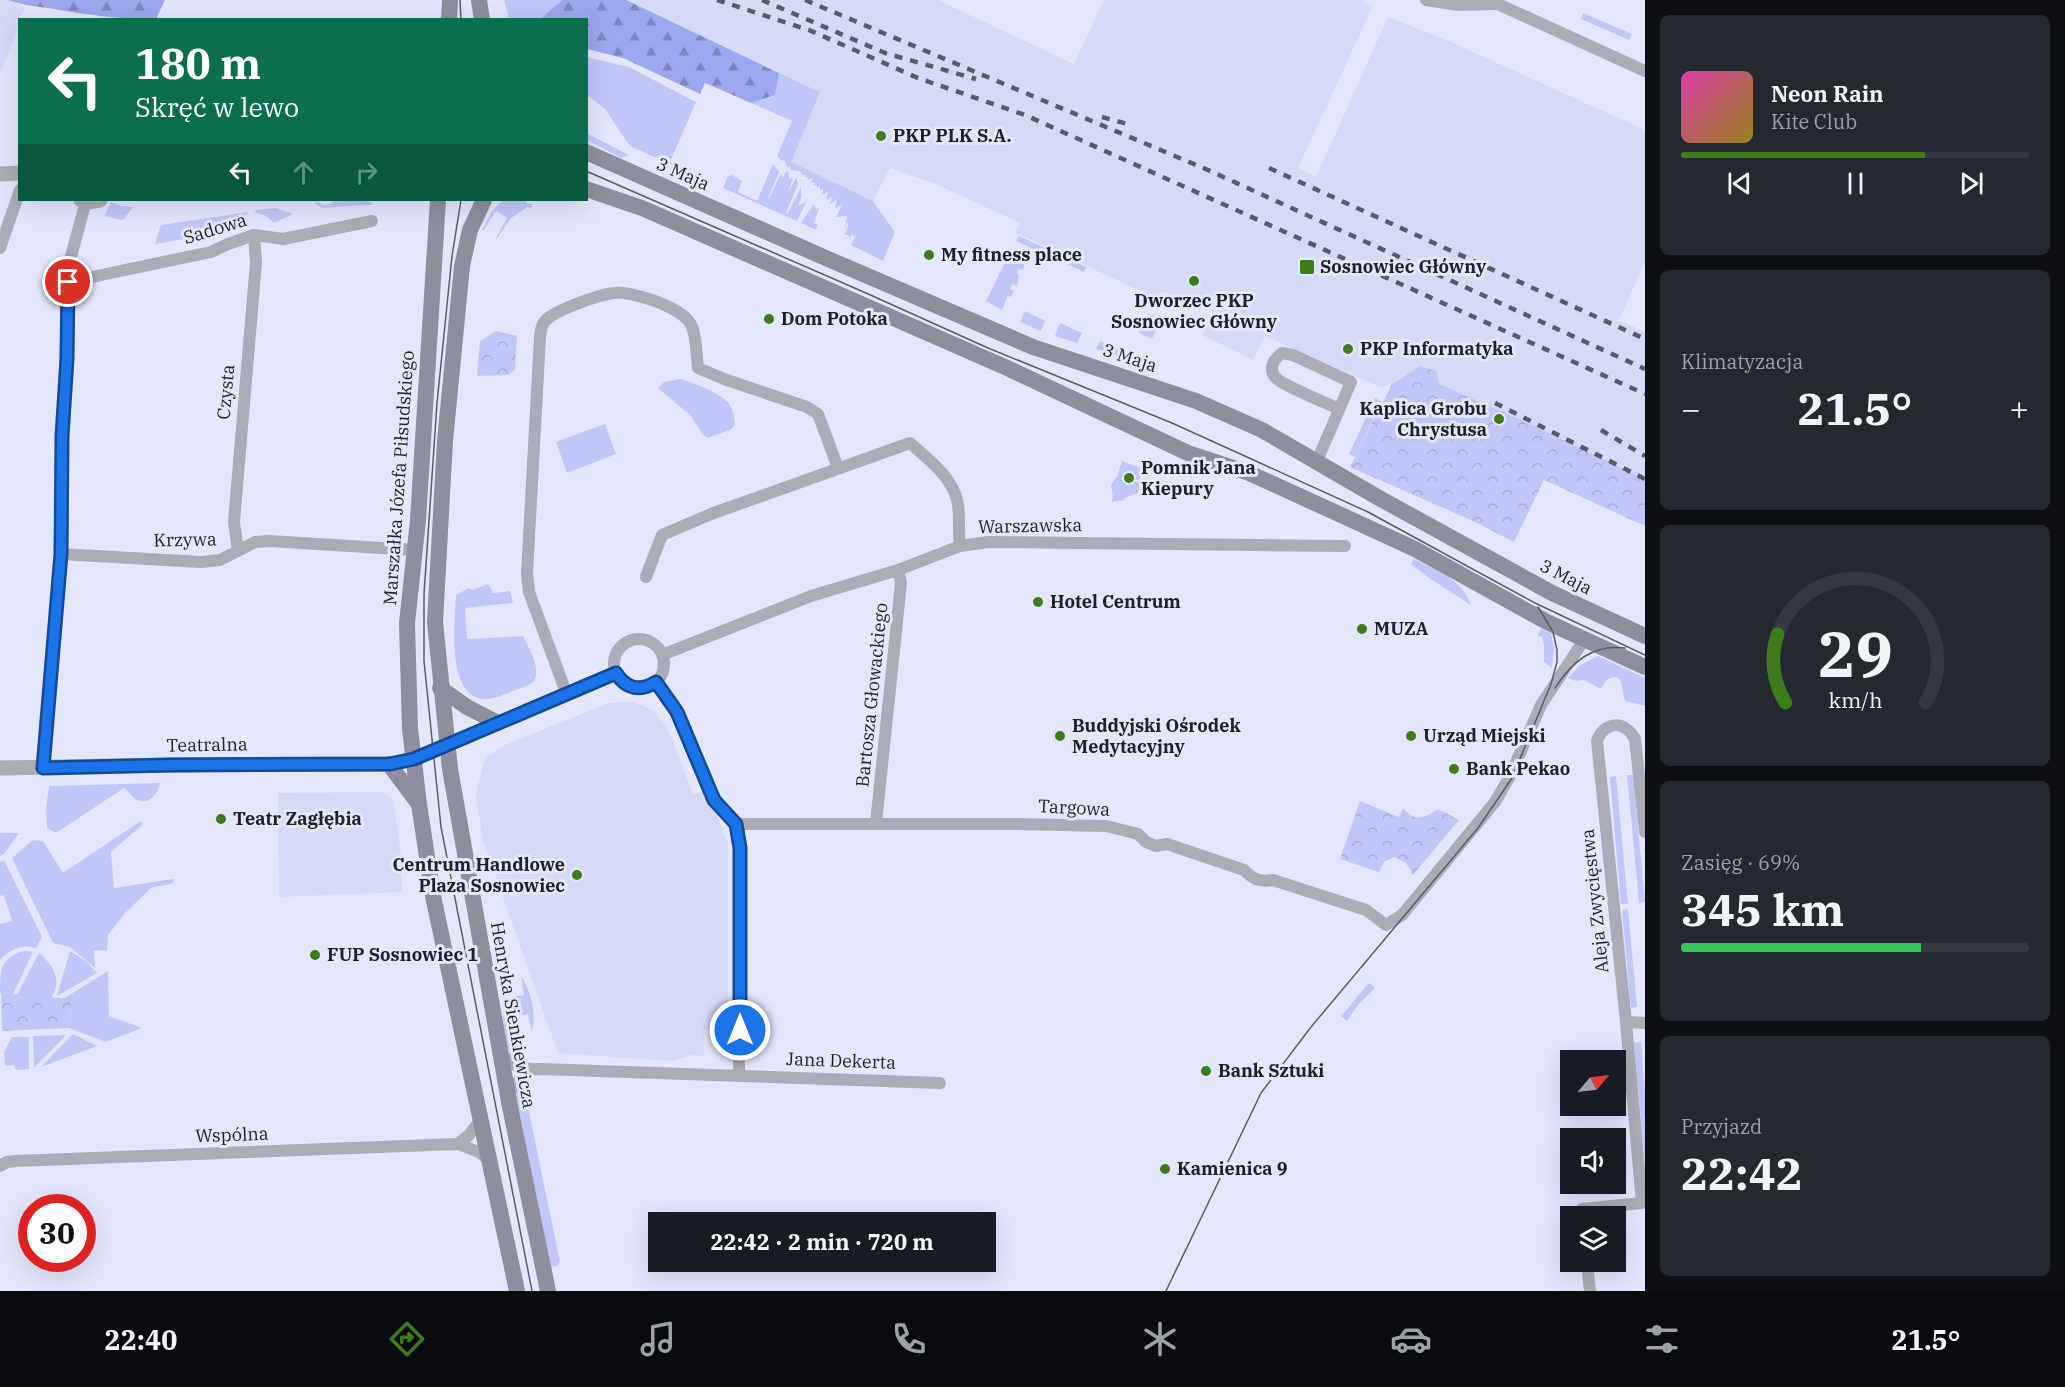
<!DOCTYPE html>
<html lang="pl">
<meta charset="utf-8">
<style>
body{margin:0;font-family:"IBM Plex Serif",serif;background:#242831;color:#f1f3f6;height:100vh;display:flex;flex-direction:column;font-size:22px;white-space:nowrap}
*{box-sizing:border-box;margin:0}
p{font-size:20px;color:#9ea1a6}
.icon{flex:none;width:33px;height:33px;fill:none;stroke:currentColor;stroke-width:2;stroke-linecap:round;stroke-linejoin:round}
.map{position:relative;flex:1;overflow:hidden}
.panel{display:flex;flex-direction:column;gap:15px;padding:15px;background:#0d0f14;width:420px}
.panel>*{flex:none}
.guide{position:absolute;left:18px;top:18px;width:570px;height:183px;border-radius:0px;box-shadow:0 6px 24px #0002;background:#0b6e4f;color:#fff;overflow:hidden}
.needle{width:39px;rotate:62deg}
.controls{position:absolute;left:1560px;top:1050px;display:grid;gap:12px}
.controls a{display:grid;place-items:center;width:66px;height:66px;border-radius:0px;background:#171b24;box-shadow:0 6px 24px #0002;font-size:30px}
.speed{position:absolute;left:18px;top:1194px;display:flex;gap:12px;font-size:30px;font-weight:700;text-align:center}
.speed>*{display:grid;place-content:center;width:78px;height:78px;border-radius:50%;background:#171b24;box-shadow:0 6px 24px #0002;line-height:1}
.speed .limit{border:9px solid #d22;background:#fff;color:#111}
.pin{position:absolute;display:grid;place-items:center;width:51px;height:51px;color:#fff;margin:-26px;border:3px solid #fff;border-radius:50%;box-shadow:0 2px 6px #0007}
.me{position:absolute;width:66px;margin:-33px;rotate:0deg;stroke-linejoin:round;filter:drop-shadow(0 0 4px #0008)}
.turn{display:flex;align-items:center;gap:21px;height:126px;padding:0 18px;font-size:27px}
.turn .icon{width:78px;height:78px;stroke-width:2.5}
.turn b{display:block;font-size:42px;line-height:51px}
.lanes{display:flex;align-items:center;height:57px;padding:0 18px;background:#0003;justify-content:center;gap:30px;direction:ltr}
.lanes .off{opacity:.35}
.big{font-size:45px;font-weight:800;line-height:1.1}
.panel .card{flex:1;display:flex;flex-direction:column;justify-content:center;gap:9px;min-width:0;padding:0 21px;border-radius:9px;background:#242831}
.panel .dial{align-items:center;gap:0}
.dial svg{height:156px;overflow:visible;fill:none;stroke:#363941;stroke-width:7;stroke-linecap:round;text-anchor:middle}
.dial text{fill:#f1f3f6;stroke:none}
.song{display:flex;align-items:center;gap:18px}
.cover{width:72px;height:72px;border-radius:9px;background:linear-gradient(135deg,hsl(320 70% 55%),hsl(50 70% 35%))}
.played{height:6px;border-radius:3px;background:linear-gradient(90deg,#3d7c19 70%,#363941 70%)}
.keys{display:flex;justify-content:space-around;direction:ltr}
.heat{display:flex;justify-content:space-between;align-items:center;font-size:33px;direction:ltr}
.charge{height:9px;border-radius:4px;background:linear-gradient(90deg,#34c759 69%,#363941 0)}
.trip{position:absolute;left:648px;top:1212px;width:348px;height:60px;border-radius:0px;background:#171b24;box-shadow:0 6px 24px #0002;font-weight:800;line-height:60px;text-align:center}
.dock{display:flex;height:96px;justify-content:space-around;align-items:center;background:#090b0e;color:#9ea1a6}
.dock .icon{width:42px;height:42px}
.dock .active{color:#3d7c19}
.dock b{font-size:27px;color:#f1f3f6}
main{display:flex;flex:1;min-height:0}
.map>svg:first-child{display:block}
</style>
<main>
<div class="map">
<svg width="1645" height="1291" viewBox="0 0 1645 1291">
<defs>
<pattern id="forest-firs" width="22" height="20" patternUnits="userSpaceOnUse" patternTransform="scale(1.5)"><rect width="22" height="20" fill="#9da6ee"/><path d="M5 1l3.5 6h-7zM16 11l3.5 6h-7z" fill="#7f87c1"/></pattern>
<pattern id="park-crowns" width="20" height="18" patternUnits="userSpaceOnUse" patternTransform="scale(1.5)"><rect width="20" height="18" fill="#c0c7f8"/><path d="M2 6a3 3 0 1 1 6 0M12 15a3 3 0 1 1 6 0" fill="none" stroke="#a5abd5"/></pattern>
</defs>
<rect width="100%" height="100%" fill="#e4e7fc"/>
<g fill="#d5daf6">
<polygon points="0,0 8,0 25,8 0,75"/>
<polygon points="626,0 938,0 1074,64 1104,0 1363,0 1372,8 1298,168 1316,177 1388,17 1453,43 1645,130 1645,262 1619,320 1645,332 1645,479 1528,423 1439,384 1421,366 1382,388 1265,336 1253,360 1202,335 1212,311 1164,292 1149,295 1016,233 1020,223 936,184 890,168 873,201 790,162 820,92"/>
<polygon points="633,702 653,710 668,729 693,794 707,791 728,843 728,1030 704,1030 704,1056 692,1055 672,1061 558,1053 483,841 476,795 485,758 505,745 609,703"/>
<polygon points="382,792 390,796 394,802 401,855 402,892 279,897 278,793"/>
</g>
<g fill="#c0c7f8">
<polygon points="504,0 562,0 541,20 509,19"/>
<polygon points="1583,13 1632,34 1629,40 1581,19"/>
<polygon points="586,57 629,67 696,102 670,162 710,180 711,183 632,147 627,142 605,109 587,95"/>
<polygon points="779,73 820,92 791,162 873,201 895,232 883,261 851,245 856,235 852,236 853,231 849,239 849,235 845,235 849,223 847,223 845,229 847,216 836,217 842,205 835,208 837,199 829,205 833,196 826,200 828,192 822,195 823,188 820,191 820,185 818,188 816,185 813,186 815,182 811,183 813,178 807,180 808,177 805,177 805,175 802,175 800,171 791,170 790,166 788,168 784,160 782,161 777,156 792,121 751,103 775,95"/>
<polygon points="586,133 629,155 621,158 587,140"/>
<polygon points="773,164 779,172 768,199 769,199 781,173 782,178 787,171 789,174 789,179 793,178 788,192 796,178 798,184 786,213 788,213 801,187 801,198 798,206 804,203 808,198 797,221 723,188 728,176 732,175 742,181 738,192 757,201"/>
<polygon points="314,200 323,205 331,204 334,200 366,200 372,203 372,205 322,208 317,205"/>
<polygon points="503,200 526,200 526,203 532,204 532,208 527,207 510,219 497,239 496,238 507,218 496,211 483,231 482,230 492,211"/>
<polygon points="111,202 121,206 133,207 123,220 104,216"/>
<polygon points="814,204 816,209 819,208 814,223 818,225 816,230 801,223"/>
<polygon points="276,208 293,214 274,223 266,216 255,212 255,210"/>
<polygon points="248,212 248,214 238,220 231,231 155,244 161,225"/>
<polygon points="1019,236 1086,267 1084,272 1016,241"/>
<polygon points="1009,254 1025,262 1023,270 1019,269 1017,274 1019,276 1017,286 1012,284 1010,289 1014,291 1011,297 1008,296 1002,310 986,301"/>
<polygon points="1025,311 1045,321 1041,331 1020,322"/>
<polygon points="1148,313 1161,319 1152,339 1139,333"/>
<polygon points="1060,323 1082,333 1077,343 1055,336"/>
<polygon points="1100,341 1136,357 1134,361 1096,349"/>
<path d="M680,379C693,382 717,392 728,402C732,407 735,418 735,424L732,429L708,438L703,435L690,415L658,388L664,382Z"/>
<polygon points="1375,398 1382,402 1355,457 1349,454"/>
<polygon points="605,424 616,454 567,473 556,442"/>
<polygon points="1122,461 1144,469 1140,480 1132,479 1132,477 1127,474 1124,479 1130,482 1131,480 1140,482 1138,493 1124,498 1124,500 1111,502 1113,497 1111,485 1116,477 1117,477"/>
<path d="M1414,559C1437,571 1462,579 1471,605L1429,578L1411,564Z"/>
<path d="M488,584L493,593L510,591L513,603L465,608L467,639L523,636C528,647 538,662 536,675C535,685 523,687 515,690C506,694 498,698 488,699C445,702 455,622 456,595L469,588L472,590Z"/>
<polygon points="1541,629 1551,633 1554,648 1552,668 1544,662 1544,646 1542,636 1538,637 1538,634"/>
<path d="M1598,656L1643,677L1645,676V706L1625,701L1621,682L1619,678C1609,675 1605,681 1601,689L1584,680L1576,681L1568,678L1580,665Z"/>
<polygon points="1627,775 1633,775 1645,902 1639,903"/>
<polygon points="1616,776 1628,904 1621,904 1610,777"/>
<path d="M160,783C159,792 150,804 140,801C134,800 129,792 124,788L56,833L47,828L46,810L49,786Z"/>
<polygon points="141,821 142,825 111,852 114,888 173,879 174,883 151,888 125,913 108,935 107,950 94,951 95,968 70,947 53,943 12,858 33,840 43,841 63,873"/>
<polygon points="0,833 19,833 4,854 0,856"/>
<path d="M4,860L42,937L36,948C21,944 10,949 0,960V924L12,921L4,895L0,896V862Z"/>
<polygon points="1628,909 1637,1007 1631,1008 1622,910"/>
<path d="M24,951L33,952L13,994L0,993C0,970 0,958 24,951Z"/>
<polygon points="70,951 86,961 97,973 57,996"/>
<path d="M39,953C53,965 63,979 51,998L17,995Z"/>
<polygon points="108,971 109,1016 142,1028 106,1042 69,1028 72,1000 63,999"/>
<path d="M521,976C532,994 536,1011 532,1032L528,1014L516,1016L519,1034L512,997L524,995Z"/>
<polygon points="1369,983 1375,988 1357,1006 1347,1021 1341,1016"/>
<path d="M503,998H505L517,1059C499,1047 504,1018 503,998Z"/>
<polygon points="73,1034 97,1046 41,1067"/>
<polygon points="66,1035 34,1068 33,1036"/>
<polygon points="12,1037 29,1037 29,1069 16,1070 14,1065 5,1066 4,1052"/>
<polygon points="1634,1042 1641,1042 1645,1092 1645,1162"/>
<polygon points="521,1085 528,1107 560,1262 557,1266 551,1267 516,1097"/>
</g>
<g fill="url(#forest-firs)">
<path d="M8,0H165L156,19C121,20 88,15 54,9C38,6 24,6 8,0Z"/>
<polygon points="562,0 626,0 779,73 775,95 751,103 705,83 700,94 623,58 587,49 586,20 541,19"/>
</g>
<g fill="url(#park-crowns)">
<polygon points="496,331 517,336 515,369 509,375 477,376 480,341"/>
<polygon points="1420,366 1436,371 1439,384 1528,423 1645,479 1645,526 1544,480 1514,542 1473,521 1350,467 1392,384"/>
<path d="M1360,801L1399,817L1403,808C1416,823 1424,818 1438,809L1459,820L1413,875L1406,863L1395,857L1385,861L1379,872L1340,859Z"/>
<polygon points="1,993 72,999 69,1028 2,1031"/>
</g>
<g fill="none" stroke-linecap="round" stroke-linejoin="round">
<g stroke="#abacb5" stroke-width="12">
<polyline points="1426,0 1459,5 1497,4"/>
<polyline points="1489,0 1645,71"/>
<polyline points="0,248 20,190"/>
<polyline points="68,282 211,252 228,244 254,235 283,239 372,221"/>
<path d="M1317,461L1351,382L1293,355L1282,353C1274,359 1268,368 1275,377C1281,385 1327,403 1339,409"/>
<polyline points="238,551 234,522 256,262 254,235"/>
<polyline points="61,554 201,562 220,560 255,542 269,541 414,550"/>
<path d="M646,577L662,535L711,514L910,443C929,460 953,477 958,504C960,518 958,532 960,546"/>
<circle cx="639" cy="664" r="25"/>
<polyline points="662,655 811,596 898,570 960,546 988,542 1345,546"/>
<polyline points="656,682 677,712 714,800 736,824 740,848 739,1075"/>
<path d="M567,695L529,592L527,573L540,337C541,330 541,325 546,320C556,310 600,294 615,293C633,291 686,308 692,327C697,338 696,355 698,368L724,379L807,407L818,414L838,468"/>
<polyline points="447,745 616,673"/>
<polyline points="43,768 61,554 62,454 68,282 70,260 86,201"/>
<polyline points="876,823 901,583 898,570"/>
<path d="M736,824H1013L1106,826L1138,834L1146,842L1156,846L1167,844L1244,870C1254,880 1260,882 1273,880L1366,910L1386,925L1402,915L1495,802L1510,776L1541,705L1584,640"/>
<polyline points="1626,1022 1645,1023"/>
<path d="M500,1052C516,1068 520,1070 541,1069L940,1083"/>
<polyline points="508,1095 526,1070"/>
<polyline points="458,1144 469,1135 480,1121"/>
<polyline points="0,1166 7,1162 16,1161 458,1144 479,1152 489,1160"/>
<path d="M1582,1216V1209L1642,1203L1626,1022L1597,741C1604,721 1625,720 1635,739L1645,832"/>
<polyline points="1587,1262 1590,1291"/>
</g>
<g stroke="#abacb5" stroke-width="15">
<polyline points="0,174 20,173"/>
<polyline points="81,200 90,202 100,200"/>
<polyline points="0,768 171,765 389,764 414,759 447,745"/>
</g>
<g stroke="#8d8f9c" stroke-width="16">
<polyline points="479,0 482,20"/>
<polyline points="449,20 450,0"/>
<polyline points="586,152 828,259 1033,347 1196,401 1262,430 1379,498 1552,593 1645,636"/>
<polyline points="586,189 642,208 1005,367 1188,453 1249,473 1328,509 1415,549 1547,622 1645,667"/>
<polyline points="438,200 418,520 407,623 410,729 419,804 433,896 517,1291"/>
<polyline points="484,200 470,230 462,266 445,441 435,622 450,769 510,1107 548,1291"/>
<polyline points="440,688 467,707 498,723"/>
<polyline points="389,764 418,803"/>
</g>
<g stroke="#595c67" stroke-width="1.5">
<polyline points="460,0 461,20"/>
<polyline points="586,171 866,293 988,348 1172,423 1368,512 1535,603 1645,655"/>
<polyline points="461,200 452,256 437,403 424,594 424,661 441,827 532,1291"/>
<path d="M1555,688C1572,662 1592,644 1625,648"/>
<polyline points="1166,1291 1261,1093 1311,1027 1478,828 1512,778 1551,684 1557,662 1557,650 1553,632 1538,607"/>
</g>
<g stroke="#595c67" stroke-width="4.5" stroke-dasharray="8 8" stroke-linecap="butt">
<polyline points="717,0 809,30 918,78 1025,115 1645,394"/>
<polyline points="762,0 885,53 976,79"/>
<polyline points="805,0 1208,170 1645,369"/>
<polyline points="1102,117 1131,125"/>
<polyline points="1269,168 1645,339"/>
<polyline points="1495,403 1645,479"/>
<polyline points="1601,430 1645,456"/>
</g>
</g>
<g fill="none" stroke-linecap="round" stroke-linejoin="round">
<g stroke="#114b97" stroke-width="15">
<path id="route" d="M68,282L67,359L62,436L61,554L43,768L171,765L390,764L414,759L616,673C626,689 640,692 656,682L677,712L714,800L736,824L740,848V1030"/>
</g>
<use href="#route" stroke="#1a73e8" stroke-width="10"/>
</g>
<g fill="#3d7c19" stroke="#e4e7fc" stroke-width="2">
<circle cx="881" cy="136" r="6"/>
<circle cx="929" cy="255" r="6"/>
<rect x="1299" y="259" width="16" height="16" rx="3"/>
<circle cx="1194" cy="281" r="6"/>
<circle cx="769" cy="319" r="6"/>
<circle cx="1348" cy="349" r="6"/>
<circle cx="1499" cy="419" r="6"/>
<circle cx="1129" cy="478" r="6"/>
<circle cx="1038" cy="602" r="6"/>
<circle cx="1362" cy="629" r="6"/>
<circle cx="1060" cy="736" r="6"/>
<circle cx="1411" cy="736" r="6"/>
<circle cx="1454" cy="769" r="6"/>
<circle cx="221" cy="819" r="6"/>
<circle cx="577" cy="875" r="6"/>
<circle cx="315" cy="955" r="6"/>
<circle cx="1206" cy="1071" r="6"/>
<circle cx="1165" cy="1169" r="6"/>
</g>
<g text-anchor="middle" stroke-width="6" stroke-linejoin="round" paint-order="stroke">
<g font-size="18" font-weight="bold" fill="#1f2128" stroke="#e4e7fc" text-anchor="start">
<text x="893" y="142">PKP PLK S.A.</text>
<text x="941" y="261">My fitness place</text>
<text x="1320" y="273">Sosnowiec Główny</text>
<text x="1194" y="307" text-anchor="middle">Dworzec PKP<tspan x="1194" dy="21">Sosnowiec Główny</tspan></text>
<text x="781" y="325">Dom Potoka</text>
<text x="1360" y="355">PKP Informatyka</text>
<text x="1487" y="415" text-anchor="end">Kaplica Grobu<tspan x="1487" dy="21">Chrystusa</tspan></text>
<text x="1141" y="474">Pomnik Jana<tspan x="1141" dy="21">Kiepury</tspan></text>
<text x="1050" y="608">Hotel Centrum</text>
<text x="1374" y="635">MUZA</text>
<text x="1072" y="732">Buddyjski Ośrodek<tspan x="1072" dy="21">Medytacyjny</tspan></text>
<text x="1423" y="742">Urząd Miejski</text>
<text x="1466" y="775">Bank Pekao</text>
<text x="233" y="825">Teatr Zagłębia</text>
<text x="565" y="871" text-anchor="end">Centrum Handlowe<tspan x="565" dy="21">Plaza Sosnowiec</tspan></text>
<text x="327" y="961">FUP Sosnowiec 1</text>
<text x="1218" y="1077">Bank Sztuki</text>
<text x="1177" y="1175">Kamienica 9</text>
</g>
<g font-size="18" fill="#1f2128" stroke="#e4e7fc">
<text transform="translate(683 174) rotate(24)" y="6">3 Maja</text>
<text transform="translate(215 229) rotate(-17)" y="6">Sadowa</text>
<text transform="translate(1130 358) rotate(18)" y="6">3 Maja</text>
<text transform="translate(226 392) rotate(-85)" y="6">Czysta</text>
<text transform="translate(399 478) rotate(-86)" y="6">Marszałka Józefa Piłsudskiego</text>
<text transform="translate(1030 526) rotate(-1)" y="6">Warszawska</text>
<text transform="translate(185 540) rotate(-1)" y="6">Krzywa</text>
<text transform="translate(1566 577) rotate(27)" y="6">3 Maja</text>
<text transform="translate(872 695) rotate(-84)" y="6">Bartosza Głowackiego</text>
<text transform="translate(207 745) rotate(-1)" y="6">Teatralna</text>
<text transform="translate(1074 808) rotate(3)" y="6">Targowa</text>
<text transform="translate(1595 901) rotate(-96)" y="6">Aleja Zwycięstwa</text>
<text transform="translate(513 1015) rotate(80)" y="6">Henryka Sienkiewicza</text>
<text transform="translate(841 1061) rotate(2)" y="6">Jana Dekerta</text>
<text transform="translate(232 1135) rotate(-2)" y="6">Wspólna</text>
</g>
</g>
</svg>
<div class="controls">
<a><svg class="needle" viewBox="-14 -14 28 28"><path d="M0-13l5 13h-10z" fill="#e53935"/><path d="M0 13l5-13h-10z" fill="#9ea1a6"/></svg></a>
<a><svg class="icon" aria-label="sound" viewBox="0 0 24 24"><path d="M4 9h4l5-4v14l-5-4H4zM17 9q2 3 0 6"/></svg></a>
<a><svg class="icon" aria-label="layers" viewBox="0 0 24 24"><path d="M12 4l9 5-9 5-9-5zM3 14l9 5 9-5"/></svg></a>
</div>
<div class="speed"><div class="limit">30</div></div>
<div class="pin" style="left:68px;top:282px;background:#d93025"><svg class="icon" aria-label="arrive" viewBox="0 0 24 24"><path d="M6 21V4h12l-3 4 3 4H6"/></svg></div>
<svg class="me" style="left:740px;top:1030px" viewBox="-20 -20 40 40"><circle r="17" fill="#1a73e8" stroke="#fff" stroke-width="3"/><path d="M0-11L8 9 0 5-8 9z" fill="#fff"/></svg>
<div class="trip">22:42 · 2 min · 720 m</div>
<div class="guide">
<div class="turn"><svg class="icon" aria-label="left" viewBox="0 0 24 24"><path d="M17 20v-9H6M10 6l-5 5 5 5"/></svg><div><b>180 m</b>Skręć w lewo</div></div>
<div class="lanes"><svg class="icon" aria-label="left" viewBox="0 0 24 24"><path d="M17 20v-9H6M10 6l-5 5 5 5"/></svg><svg class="icon off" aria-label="ahead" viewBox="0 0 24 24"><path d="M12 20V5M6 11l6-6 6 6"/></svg><svg class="icon off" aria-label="right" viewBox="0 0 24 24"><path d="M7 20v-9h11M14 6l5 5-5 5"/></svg></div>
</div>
</div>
<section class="panel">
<div class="card">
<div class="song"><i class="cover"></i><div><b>Neon Rain</b><p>Kite Club</p></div></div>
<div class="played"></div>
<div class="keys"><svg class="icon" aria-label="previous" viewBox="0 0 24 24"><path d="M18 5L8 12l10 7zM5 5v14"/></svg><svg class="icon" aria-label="pause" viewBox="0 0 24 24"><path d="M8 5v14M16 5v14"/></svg><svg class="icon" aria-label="next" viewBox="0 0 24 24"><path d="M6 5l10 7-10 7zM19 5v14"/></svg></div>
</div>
<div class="card"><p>Klimatyzacja</p>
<div class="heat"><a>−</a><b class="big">21.5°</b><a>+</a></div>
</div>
<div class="card dial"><svg viewBox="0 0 100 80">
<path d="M14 69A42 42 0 1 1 86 69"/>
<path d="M14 69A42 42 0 0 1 10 34" stroke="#3d7c19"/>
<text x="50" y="56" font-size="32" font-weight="700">29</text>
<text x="50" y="72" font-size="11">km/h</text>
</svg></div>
<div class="card"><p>Zasięg · 69%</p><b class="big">345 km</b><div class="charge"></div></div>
<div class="card"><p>Przyjazd</p><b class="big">22:42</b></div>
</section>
</main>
<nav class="dock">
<b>22:40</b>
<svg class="icon active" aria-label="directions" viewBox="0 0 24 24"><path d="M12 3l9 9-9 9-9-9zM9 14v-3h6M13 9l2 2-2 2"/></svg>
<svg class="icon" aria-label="music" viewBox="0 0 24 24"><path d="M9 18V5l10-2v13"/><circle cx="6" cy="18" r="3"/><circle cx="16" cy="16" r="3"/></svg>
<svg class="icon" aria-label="phone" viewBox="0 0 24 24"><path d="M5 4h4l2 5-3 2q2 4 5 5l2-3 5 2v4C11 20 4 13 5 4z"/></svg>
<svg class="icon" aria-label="climate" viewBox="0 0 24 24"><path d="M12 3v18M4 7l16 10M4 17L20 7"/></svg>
<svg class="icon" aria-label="car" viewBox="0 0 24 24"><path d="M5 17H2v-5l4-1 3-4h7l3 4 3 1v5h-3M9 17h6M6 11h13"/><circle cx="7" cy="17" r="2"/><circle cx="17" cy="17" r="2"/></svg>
<svg class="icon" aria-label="filters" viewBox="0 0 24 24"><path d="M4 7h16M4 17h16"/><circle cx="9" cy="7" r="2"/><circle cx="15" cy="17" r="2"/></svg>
<b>21.5°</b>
</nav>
